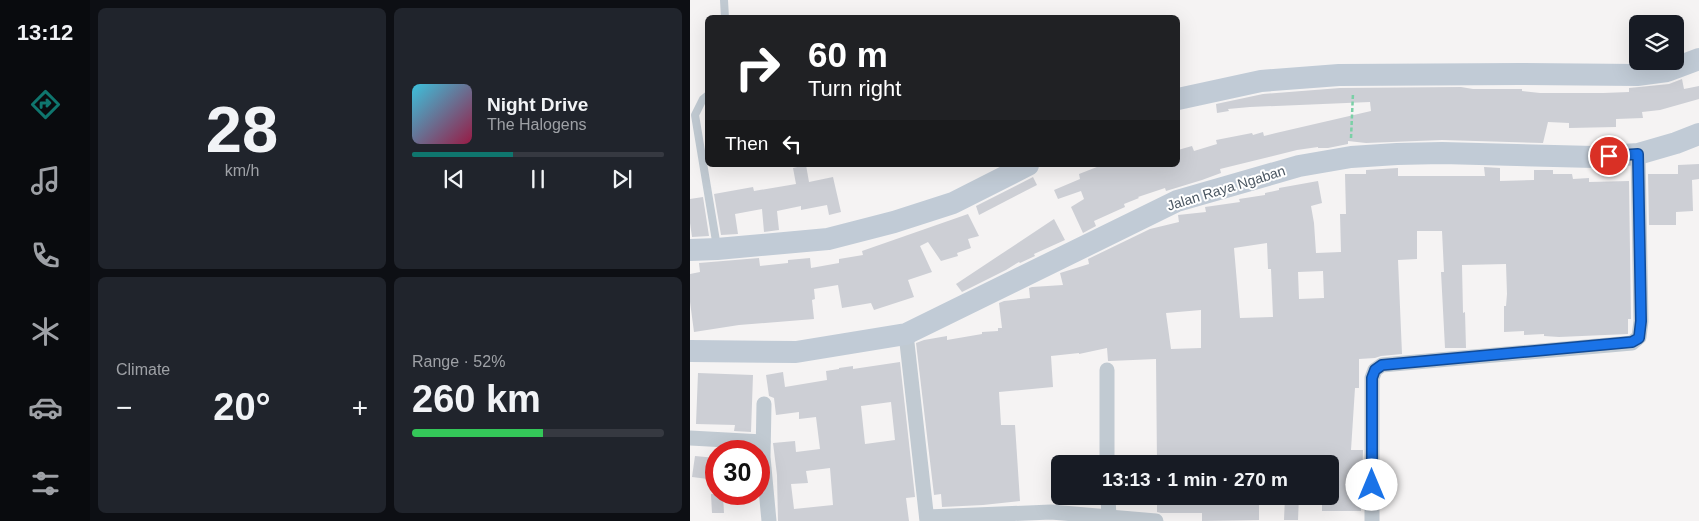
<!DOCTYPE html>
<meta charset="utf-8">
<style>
body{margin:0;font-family:Helvetica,sans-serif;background:#20242c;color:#f1f3f6;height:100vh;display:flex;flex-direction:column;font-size:19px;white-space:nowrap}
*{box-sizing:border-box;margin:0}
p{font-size:16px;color:#9ea1a6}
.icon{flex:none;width:28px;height:28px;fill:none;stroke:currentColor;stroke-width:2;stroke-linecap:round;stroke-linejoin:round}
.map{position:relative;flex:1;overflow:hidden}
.drawer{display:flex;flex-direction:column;gap:8px;padding:8px;background:#0d0f14;width:600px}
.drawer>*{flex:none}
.hud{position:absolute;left:15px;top:15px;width:475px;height:152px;border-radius:8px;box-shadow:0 5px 20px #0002;background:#202124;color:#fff;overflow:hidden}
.tools{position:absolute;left:939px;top:15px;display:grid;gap:10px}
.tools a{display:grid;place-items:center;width:55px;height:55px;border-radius:8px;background:#171b24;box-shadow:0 5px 20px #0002;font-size:25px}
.speed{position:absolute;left:15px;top:440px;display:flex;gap:10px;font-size:25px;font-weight:700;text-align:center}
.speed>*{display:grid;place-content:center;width:65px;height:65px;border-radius:50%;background:#171b24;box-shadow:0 5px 20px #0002;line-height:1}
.speed .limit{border:8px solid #d22;background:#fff;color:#111}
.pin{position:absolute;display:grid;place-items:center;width:42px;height:42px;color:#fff;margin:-21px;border:2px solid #fff;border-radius:50%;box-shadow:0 1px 5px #0007}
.me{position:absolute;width:55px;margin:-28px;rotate:0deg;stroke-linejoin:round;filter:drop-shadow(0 0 4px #0008)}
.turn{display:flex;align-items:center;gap:18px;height:105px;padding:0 20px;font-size:22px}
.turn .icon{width:65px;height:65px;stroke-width:2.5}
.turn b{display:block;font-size:35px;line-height:42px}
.then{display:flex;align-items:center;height:48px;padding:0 20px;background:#0003;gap:10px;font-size:19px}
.big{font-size:38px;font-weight:700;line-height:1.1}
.drawer .widget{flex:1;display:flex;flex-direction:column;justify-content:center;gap:8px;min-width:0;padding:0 18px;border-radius:8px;background:#20242c}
.drawer .dial{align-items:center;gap:0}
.dial b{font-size:65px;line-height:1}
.song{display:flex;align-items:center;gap:15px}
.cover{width:60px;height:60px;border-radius:8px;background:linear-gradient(135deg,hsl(190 70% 55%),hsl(340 70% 35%))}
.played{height:5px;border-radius:2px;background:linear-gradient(90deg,#0f766e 40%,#363941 40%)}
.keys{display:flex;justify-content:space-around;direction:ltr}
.heat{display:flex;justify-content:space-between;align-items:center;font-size:28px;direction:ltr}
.charge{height:8px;border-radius:4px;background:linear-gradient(90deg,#34c759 52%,#363941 0)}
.drawer .tiles{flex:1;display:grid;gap:8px;grid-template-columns:repeat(2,1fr)}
.trip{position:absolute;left:361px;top:455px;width:288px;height:50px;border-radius:8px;background:#171b24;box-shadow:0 5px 20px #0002;font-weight:700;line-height:50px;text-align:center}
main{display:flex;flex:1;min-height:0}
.menu{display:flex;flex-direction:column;width:90px;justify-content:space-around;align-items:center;background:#090b0e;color:#9ea1a6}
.menu .icon{width:35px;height:35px}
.menu .on{color:#0f766e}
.menu b{font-size:22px;color:#f1f3f6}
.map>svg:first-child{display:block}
</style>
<main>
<nav class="menu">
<b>13:12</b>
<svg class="icon on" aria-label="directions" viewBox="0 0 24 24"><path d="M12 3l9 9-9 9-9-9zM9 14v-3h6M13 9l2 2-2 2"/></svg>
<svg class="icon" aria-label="music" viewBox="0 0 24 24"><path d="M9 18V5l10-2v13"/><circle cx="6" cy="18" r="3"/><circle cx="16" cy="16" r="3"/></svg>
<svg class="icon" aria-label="phone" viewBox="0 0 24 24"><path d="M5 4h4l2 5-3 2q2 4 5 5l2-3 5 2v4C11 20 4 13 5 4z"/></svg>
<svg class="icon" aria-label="climate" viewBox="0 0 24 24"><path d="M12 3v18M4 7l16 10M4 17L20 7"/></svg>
<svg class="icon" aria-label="car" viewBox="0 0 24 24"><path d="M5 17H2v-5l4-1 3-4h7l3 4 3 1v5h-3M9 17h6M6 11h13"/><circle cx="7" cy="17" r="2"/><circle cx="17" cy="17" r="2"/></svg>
<svg class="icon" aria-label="filters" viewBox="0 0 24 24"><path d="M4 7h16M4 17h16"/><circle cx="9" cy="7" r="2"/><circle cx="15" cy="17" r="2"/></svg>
</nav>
<section class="drawer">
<div class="tiles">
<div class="widget dial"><b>28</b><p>km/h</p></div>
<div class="widget">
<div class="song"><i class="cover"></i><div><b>Night Drive</b><p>The Halogens</p></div></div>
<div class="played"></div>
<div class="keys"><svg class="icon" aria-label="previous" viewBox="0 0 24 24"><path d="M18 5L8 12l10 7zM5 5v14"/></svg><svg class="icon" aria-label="pause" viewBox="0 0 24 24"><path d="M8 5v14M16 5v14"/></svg><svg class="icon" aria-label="next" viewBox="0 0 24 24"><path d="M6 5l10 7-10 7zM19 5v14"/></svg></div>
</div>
<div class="widget"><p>Climate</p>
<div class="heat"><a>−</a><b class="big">20°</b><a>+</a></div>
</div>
<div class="widget"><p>Range · 52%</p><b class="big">260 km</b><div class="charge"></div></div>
</div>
</section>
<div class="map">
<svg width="1009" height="521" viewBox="0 0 1009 521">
<rect width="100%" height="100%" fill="#f5f3f3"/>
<g fill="#cdcfd5" fill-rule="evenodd">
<polygon points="992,79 994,89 1009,86 1009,99 970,110 952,112 953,118 926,119 926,127 879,128 879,123 858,122 853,143 752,140 676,143 658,141 658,144 638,148 628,148 628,147 607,150 530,169 531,173 512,180 476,191 475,188 448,197 449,198 434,204 435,207 404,221 406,226 393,233 381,207 394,199 391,191 368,199 364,190 390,179 389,174 412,165 488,165 488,150 502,146 504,151 527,144 526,140 562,133 563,135 573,132 574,136 586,133 681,111 680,102 560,107 538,109 539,111 527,113 526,104 573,94 650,88 771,87 783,89 832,89 832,91 850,93 913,93 939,92 939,88 979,84"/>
<polygon points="1009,164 1009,179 1002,180 1003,211 986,212 986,225 959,225 958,174 988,174 988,165"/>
<polygon points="116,165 119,182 143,177 151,212 139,215 137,205 111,210 111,206 87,211 89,230 74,232 72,209 45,214 48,234 31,235 24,194 63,187 64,191 106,184 103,168"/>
<path d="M794,167L810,168V181L844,180V170H863V174H882L883,179L899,178V182L939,181L941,319H938V334L869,337L854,336V334L834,335V331L814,332V306H816L817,294L816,264L772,265L773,313L775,312L776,348H755L751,272H754L752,231H727V259L708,260L712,354L691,356L685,358L669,359V388H665L661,450H673L671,511H632V498H640V464H467L466,359L420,361H418L417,348L389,354V353L361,356L363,387L309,392L311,425H325L330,501L293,505L252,507L251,494L244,495L226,343L234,340L257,336V340L292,334V332L308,331V328H312L309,303L314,301L340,298L339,288L342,287L373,285L370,273L399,264L398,259L460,229L489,222L488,215L516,212L515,207L550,202L549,199L575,195V193L589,190V188L628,181L632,203L621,206L624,223L626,253L651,252L650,214H656L655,174H676V170L708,168V176H795ZM577,243L578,269H581L583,317L550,318L544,248ZM633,271L634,298L609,299L608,272ZM511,310V348L481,349L476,313Z"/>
<polygon points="343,177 347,185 289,215 286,206"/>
<polygon points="13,197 19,236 2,237 0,223 0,199"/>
<polygon points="278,214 289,236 278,239 281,248 267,253 268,256 251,261 238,242 230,246 242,272 218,280 224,297 184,310 181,303 152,308 148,285 124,289 125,299 122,300 124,319 49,325 4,332 0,302 0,274 10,272 9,263 69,258 70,266 98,263 98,260 120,258 121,268 149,263 149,259 173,255 172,251"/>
<polygon points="364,219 375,240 344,254 345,256 330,263 329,262 316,270 272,292 266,284"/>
<path d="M210,362L225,497L216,498L219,521H88L87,475L83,443L105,441L106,452L130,449L126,417L109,419V412L86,415L84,398L79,396L76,375L93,372L95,387L137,380L136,371L149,369V368L163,366V369ZM201,402L205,440L175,444L171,406ZM140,468L143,505L104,509L101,484L118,483L116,471Z"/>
<polygon points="8,373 63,375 61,432 44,431 45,425 6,424"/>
<polygon points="5,456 26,458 26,480 2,477"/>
<polygon points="21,494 33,494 34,513 22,513"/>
<polygon points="467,496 569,496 569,520 512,521 512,513 471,513 467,512"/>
<polygon points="595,496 609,496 608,520 594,520"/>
</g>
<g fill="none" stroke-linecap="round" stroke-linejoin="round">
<polyline stroke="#7ad0a6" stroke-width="2.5" stroke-dasharray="4 2.5" stroke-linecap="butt" points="661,138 663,93"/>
<g stroke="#c1cad2" stroke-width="8">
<polyline points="34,0 35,18"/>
<polyline points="18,95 13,99 5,115 27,247"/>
</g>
<g stroke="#c1cad2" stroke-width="15">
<polyline points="216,334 237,521"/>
<polyline points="417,370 417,464"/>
<polyline points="74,404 73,457 79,521"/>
<polyline points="0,438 73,442"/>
<polyline points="418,496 419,518"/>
<polyline points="237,517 361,512 466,521"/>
<polyline points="682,521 682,378 685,370 692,365 942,343 949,337 951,321 948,154"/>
</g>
<g stroke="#c1cbd6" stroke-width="22">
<polyline points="488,99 571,81 649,75 830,74 947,75 977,71 1009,59"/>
<polyline points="0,250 27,249 138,239 204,222 263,203 338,165"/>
<polyline points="0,351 106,352 216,334 487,201 609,166 661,157 707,154 752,153 904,157 948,154 986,143 1009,134"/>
</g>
</g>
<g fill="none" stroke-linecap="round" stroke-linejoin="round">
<g stroke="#114b97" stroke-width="12">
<polyline id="route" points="682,485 682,378 685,370 692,365 942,342 949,338 951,321 948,154 919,156"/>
</g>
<use href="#route" stroke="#1a73e8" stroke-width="9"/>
</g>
<g text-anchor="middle" stroke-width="4" stroke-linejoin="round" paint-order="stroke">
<g font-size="14" fill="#4a5661" stroke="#fff">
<text transform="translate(536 188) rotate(-17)" y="5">Jalan Raya Ngaban</text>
</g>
</g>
</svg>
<div class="tools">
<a><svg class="icon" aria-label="layers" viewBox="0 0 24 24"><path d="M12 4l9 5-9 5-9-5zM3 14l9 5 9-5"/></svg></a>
</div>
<div class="speed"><div class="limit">30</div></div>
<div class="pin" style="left:919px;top:156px;background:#d93025"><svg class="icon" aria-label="arrive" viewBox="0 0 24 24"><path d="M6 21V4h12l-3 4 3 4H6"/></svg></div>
<svg class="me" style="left:682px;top:485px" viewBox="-20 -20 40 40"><circle r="19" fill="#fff"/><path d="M0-13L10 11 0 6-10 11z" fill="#1a73e8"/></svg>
<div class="trip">13:13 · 1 min · 270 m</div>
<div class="hud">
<div class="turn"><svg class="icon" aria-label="right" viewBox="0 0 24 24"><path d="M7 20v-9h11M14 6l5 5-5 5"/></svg><div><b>60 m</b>Turn right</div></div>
<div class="then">Then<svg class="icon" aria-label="left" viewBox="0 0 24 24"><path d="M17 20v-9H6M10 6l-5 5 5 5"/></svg></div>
</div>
</div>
</main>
